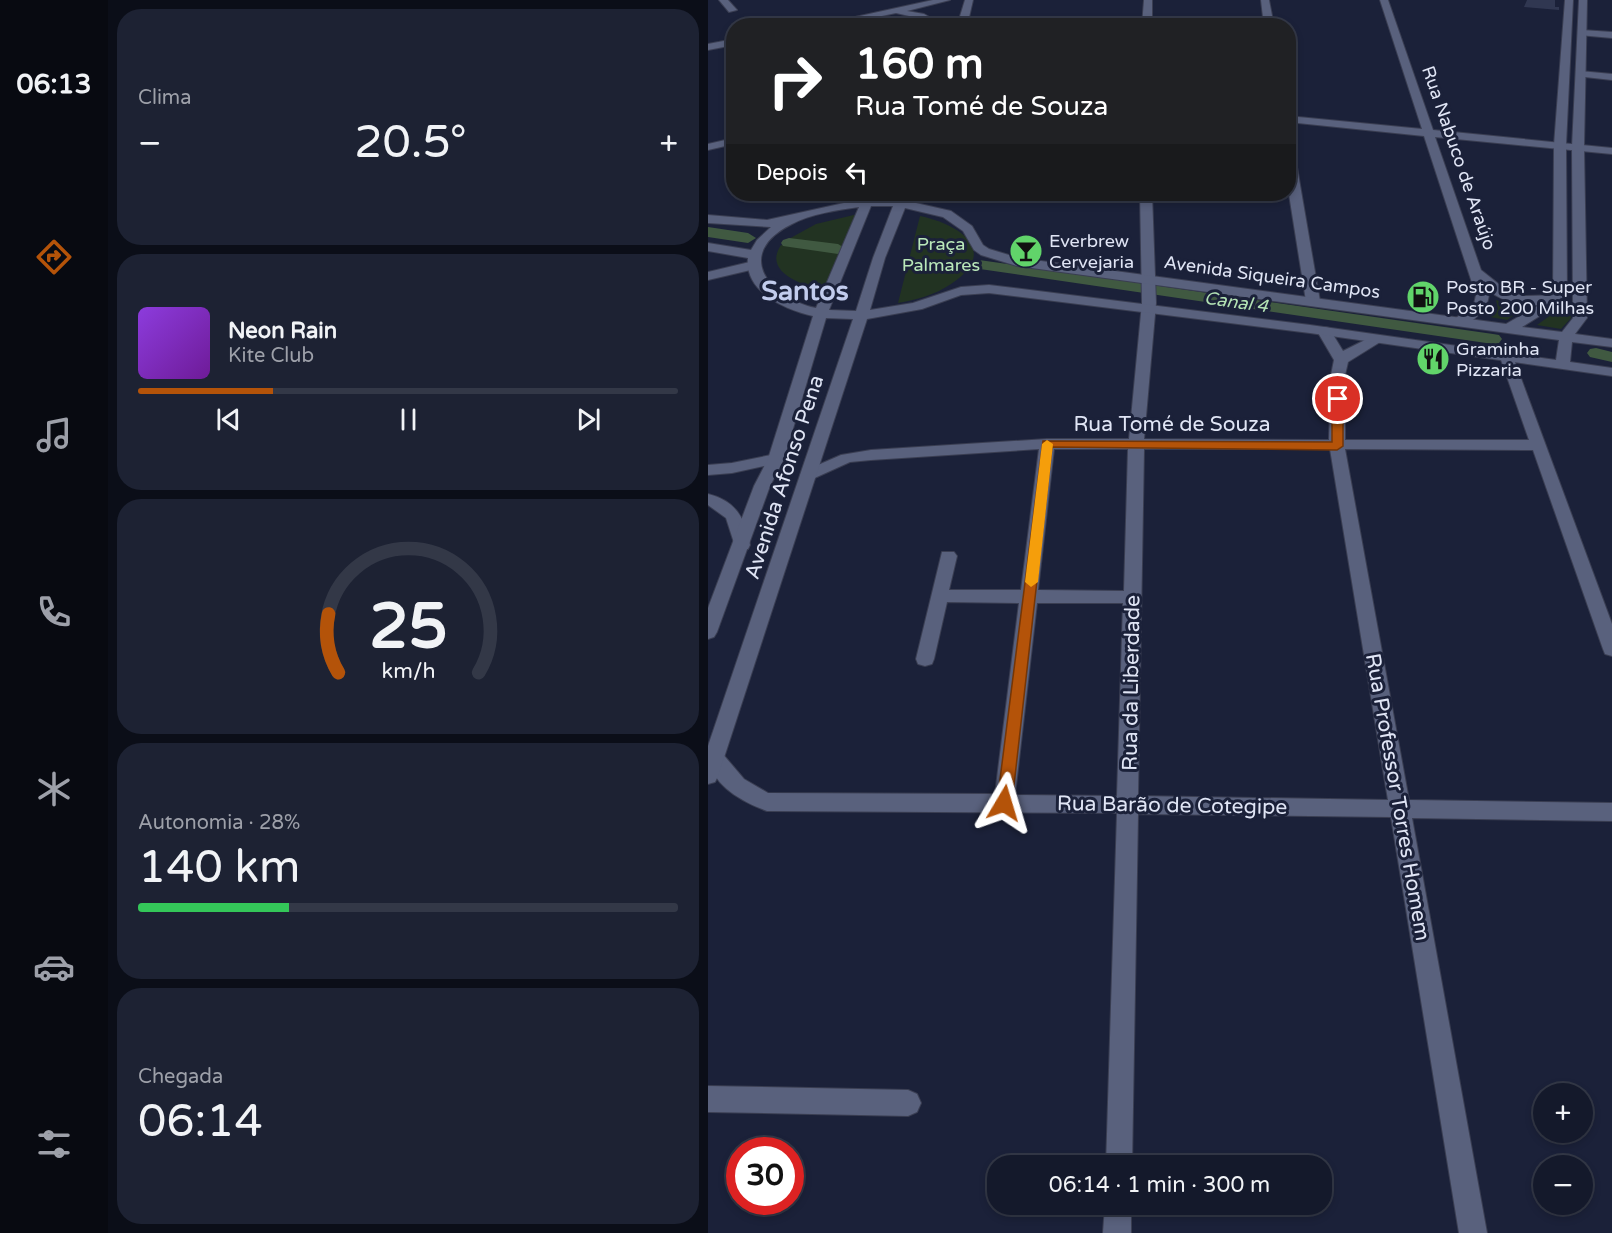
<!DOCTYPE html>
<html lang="pt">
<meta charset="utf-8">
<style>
body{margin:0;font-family:"Varela Round",sans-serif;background:#1d2233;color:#f1f3f6;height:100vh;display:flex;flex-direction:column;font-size:22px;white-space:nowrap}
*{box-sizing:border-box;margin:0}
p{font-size:20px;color:#9da0a9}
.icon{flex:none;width:33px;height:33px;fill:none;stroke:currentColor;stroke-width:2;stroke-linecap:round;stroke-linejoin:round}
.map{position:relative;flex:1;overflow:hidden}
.sheet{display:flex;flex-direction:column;gap:9px;padding:9px;background:#0b0e18;width:600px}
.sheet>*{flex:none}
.banner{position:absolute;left:18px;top:18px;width:570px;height:183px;border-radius:24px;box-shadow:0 3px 9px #0003,0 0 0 2px #333847;background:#202124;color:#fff;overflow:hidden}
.buttons{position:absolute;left:825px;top:1083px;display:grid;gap:12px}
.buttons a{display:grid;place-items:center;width:60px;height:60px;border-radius:50%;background:#14192b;box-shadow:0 3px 9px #0003,0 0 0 2px #333847;font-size:30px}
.speed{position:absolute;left:18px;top:1137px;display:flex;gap:12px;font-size:30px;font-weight:700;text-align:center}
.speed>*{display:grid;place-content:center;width:78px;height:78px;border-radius:50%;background:#14192b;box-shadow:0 3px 9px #0003,0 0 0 2px #333847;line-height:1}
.speed .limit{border:9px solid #d22;background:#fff;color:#111}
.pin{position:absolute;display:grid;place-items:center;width:51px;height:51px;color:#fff;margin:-26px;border:3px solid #fff;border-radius:50%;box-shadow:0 2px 6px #0007}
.me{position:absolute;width:66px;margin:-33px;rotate:7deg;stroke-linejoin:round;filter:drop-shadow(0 0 4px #0008)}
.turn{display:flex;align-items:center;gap:21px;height:126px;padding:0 30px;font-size:27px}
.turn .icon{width:78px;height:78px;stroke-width:2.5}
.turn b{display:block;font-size:42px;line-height:51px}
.then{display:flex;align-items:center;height:57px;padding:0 30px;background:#0003;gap:12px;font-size:22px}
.big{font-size:45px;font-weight:600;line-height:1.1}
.sheet .card{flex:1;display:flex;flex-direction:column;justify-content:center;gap:9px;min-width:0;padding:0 21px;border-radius:24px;background:#1d2233}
.sheet .dial{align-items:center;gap:0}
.dial svg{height:156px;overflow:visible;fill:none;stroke:#333847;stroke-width:7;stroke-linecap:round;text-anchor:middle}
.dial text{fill:#f1f3f6;stroke:none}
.song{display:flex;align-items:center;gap:18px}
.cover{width:72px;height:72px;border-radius:9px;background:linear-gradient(135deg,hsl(270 70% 55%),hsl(280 70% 35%))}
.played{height:6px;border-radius:3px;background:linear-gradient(90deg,#b45309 25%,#333847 25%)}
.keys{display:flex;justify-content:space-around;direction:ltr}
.heat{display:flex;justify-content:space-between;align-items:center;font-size:33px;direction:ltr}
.charge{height:9px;border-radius:4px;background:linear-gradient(90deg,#34c759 28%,#333847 0)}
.trip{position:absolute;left:279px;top:1155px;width:345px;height:60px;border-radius:24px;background:#14192b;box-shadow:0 3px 9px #0003,0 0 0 2px #333847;font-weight:600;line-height:60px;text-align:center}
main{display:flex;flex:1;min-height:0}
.tabs{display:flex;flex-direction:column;width:108px;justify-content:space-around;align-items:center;background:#080a11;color:#9da0a9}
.tabs .icon{width:42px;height:42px}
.tabs .current{color:#b45309}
.tabs b{font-size:27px;color:#f1f3f6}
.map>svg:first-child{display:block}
</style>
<main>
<nav class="tabs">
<b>06:13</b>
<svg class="icon current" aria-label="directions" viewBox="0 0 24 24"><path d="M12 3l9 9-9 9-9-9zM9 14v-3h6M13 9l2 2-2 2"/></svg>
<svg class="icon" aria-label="music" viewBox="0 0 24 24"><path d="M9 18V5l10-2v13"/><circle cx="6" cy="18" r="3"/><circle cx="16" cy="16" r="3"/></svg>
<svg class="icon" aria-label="phone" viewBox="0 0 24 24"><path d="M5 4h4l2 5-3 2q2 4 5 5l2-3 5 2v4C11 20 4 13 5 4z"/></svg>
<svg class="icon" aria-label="climate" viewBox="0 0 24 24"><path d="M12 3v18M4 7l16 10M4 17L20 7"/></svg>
<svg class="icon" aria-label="car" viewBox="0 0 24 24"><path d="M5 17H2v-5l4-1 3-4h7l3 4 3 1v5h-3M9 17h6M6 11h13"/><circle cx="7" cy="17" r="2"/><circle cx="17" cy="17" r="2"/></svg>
<svg class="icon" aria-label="filters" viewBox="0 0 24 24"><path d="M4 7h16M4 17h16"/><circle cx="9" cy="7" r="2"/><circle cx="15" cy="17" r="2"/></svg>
</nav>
<section class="sheet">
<div class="card"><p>Clima</p>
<div class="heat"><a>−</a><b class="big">20.5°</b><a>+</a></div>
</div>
<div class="card">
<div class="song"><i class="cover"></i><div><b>Neon Rain</b><p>Kite Club</p></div></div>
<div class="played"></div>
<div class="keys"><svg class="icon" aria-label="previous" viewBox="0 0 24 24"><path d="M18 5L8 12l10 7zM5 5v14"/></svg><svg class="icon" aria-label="pause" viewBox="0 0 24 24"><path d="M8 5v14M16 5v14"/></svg><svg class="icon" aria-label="next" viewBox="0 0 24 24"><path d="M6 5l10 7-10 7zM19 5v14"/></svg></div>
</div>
<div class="card dial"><svg viewBox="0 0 100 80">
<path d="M14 69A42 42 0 1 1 86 69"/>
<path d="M14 69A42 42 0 0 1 9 39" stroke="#b45309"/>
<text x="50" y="56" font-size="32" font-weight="700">25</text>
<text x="50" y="72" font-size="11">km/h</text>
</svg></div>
<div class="card"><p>Autonomia · 28%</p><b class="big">140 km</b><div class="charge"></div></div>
<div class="card"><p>Chegada</p><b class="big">06:14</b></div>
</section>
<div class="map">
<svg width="904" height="1233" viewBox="0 0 904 1233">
<rect width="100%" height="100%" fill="#1b2139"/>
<g fill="#232">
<polygon points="150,214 135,248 77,241 108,224"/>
<path d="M212,216C251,224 293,251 243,284C227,295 208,300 190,303Z"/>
<path d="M73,245L132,253L119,290C97,287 54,273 73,245Z"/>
<polygon points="788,300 803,305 820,306 799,320 782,317 790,309"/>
<polygon points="861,302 863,318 853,329 829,325"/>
</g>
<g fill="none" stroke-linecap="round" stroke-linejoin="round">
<g fill="#405941" fill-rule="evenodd">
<polygon points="0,227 40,233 48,238 40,243 0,237"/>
<polygon points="81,238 130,244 138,249 130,254 75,246 73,243 75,240"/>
<polygon points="271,260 785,334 791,335 794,339 791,343 785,344 265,268 263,265"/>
<polygon points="888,348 904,352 904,362 882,357 879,353 882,349"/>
</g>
</g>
<polygon fill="#303751" points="819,0 847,0 847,7 851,7 851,10 816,7"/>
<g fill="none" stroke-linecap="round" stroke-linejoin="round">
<g stroke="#3a3e52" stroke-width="2">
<g id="street">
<polygon points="11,0 20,0 29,10 21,12"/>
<polygon points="436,0 444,0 444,26 434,26"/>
<polygon points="553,0 561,0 566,26 556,26"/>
<path d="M672,0H680L725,130L904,148V154L727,137L773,270L802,293L817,296L852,295L859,299L857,302C832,308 800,307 780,290C785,305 763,328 748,324L746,321L748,318L766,304L768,295L716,136L580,122V116L714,129Z"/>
<polygon points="874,30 904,32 904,38 871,35 871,31"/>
<polygon points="872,71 904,74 904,80 868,76 868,72"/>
<polygon points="26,138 26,144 0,150 0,144"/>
<polygon points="580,147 586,150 612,301 605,305 598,301 580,188"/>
<path d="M432,194H444L448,303L436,439L621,440L623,375L626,360L609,331L616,327L621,328L635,351L665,336L670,335L677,339L640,362L637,375V440H821L792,357L799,353L804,354L904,624V656L897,654L895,649L825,450L637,449L701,800L904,803V821L704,818L779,1233H751L683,817L430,814L424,1166H398L409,813L59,811C32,801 0,783 0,752L6,750L13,752L36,779L60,793L287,794L311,603L239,602L226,659L224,664L217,666L210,664L208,659L234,552H246L249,556L241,590H313L331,449L163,460L142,462L100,481L92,476L94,472L133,455L163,450L339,439H421L434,303ZM346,449H420L416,591L330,590ZM436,449H622L680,800L430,796ZM329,603H415L409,796L307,795Z"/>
<polygon points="46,261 51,262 52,265 51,268 0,280 0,272"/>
<polygon points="68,454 74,456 76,459 74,462 24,473 0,475 0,465 24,463"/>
<path d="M0,494C28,501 37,518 42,545L40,549H28L18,518L0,505Z"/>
<polygon points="0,1086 200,1090 209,1094 213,1103 209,1112 200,1116 0,1112"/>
<polygon points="397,1204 423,1204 423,1233 395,1233"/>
</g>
</g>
<g stroke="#3a3e52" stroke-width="2">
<g id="secondary">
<polygon points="225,0 242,0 199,11 216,14 230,22 231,26 223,26 210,18 188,13 126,26 106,26"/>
<polygon points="257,0 265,0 259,26 249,26"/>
<path d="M857,0H865L858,145L859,299L814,327L854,332L865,318L864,147L871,0H879L876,147L879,318L867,334L904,339V347L864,342L862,362L904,368V376L602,333L281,293L253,295L214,309L159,319L10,776L7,782L0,784V746L145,319L118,318L76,459L62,486L9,632L6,637L0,639V608L46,486L60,459L105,316C78,310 36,292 40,258L0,251V243L43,250L49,240L63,227L0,223V215L59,220L154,199L156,194H168L166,199H188L190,194H202L199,201L243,211L264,226L275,245L281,249L311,258L798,324L845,297L846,145ZM163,206H185L165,258L148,311L121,310ZM151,207L108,308C60,298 25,253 84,224C103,214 129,210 151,207ZM197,208L235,217L255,231L266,250L273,255L309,266L851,340L848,360L602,325L281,285L253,287L205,303L162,310L177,258Z"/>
<polygon points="26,39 26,45 0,50 0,44"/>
</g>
</g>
<use href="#street" fill="#59617d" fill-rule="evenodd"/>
<use href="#secondary" fill="#59617d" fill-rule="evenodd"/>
</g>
<polygon fill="#b45309" stroke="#753606" stroke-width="1.5" points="630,395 635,399 635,446 629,450 344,447 304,803 302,807 296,809 291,807 289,803 335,441 624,442 624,399"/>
<polygon fill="#f59e0b" points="339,440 345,444 330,582 323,587 317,582 334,444"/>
<defs>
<g id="bar-disc" transform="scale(1.725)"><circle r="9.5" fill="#61d46a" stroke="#1b2139"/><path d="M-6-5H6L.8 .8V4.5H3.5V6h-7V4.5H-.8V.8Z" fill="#111"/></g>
<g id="fuel-disc" transform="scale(1.725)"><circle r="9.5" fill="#61d46a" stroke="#1b2139"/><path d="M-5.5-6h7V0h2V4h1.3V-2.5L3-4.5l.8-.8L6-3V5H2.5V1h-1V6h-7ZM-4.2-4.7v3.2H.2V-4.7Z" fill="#111"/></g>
<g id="restaurant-disc" transform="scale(1.725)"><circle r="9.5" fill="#61d46a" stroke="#1b2139"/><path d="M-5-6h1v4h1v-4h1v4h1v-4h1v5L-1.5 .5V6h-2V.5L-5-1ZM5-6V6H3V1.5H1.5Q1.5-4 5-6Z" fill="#111"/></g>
</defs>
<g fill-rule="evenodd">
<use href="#bar-disc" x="318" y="251"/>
<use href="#fuel-disc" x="715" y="297"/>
<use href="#restaurant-disc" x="725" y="359"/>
</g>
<g text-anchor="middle" stroke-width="6" stroke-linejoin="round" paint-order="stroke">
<g font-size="18" fill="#e0e5f5" stroke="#1b2139">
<text transform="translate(751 158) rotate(71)" y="6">Rua Nabuco de Araújo</text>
<text transform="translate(564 277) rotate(8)" y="6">Avenida Siqueira Campos</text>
</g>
<g font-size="18" fill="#e0e5f5" stroke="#1b2139" text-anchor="start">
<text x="341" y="247">Everbrew<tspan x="341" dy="21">Cervejaria</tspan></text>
<text x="738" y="293">Posto BR - Super<tspan x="738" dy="21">Posto 200 Milhas</tspan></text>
<text x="748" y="355">Graminha<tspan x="748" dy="21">Pizzaria</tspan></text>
</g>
<g font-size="18" fill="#bae8ba" stroke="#1b2139">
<text x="233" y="250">Praça<tspan x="233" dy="21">Palmares</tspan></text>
</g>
<g font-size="18" font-style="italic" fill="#b3e2b4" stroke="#1b2139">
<text transform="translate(528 302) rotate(8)" y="6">Canal 4</text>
</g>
<g font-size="21" fill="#e0e5f5" stroke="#1b2139">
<text x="464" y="431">Rua Tomé de Souza</text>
<text transform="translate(76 477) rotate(-72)" y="7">Avenida Afonso Pena</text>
<text transform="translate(423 683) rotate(-89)" y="7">Rua da Liberdade</text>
<text transform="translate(690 797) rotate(80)" y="7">Rua Professor Torres Homem</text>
<text transform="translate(464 805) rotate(1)" y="7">Rua Barão de Cotegipe</text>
</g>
<g font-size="27" font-weight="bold" fill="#c2cced" stroke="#1b2139">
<text x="97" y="300">Santos</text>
</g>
</g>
</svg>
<div class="buttons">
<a>+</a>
<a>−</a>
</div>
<div class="speed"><div class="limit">30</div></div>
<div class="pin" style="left:630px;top:399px;background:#d93025"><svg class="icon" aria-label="arrive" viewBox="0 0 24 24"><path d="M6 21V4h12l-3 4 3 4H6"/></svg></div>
<svg class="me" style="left:296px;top:803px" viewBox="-20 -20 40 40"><path d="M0-17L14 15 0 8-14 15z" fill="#b45309" stroke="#fff" stroke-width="4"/></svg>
<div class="trip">06:14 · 1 min · 300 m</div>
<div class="banner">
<div class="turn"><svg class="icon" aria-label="right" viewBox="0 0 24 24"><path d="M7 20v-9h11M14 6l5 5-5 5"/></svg><div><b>160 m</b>Rua Tomé de Souza</div></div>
<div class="then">Depois<svg class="icon" aria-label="left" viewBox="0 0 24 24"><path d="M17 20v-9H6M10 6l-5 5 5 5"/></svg></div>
</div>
</div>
</main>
